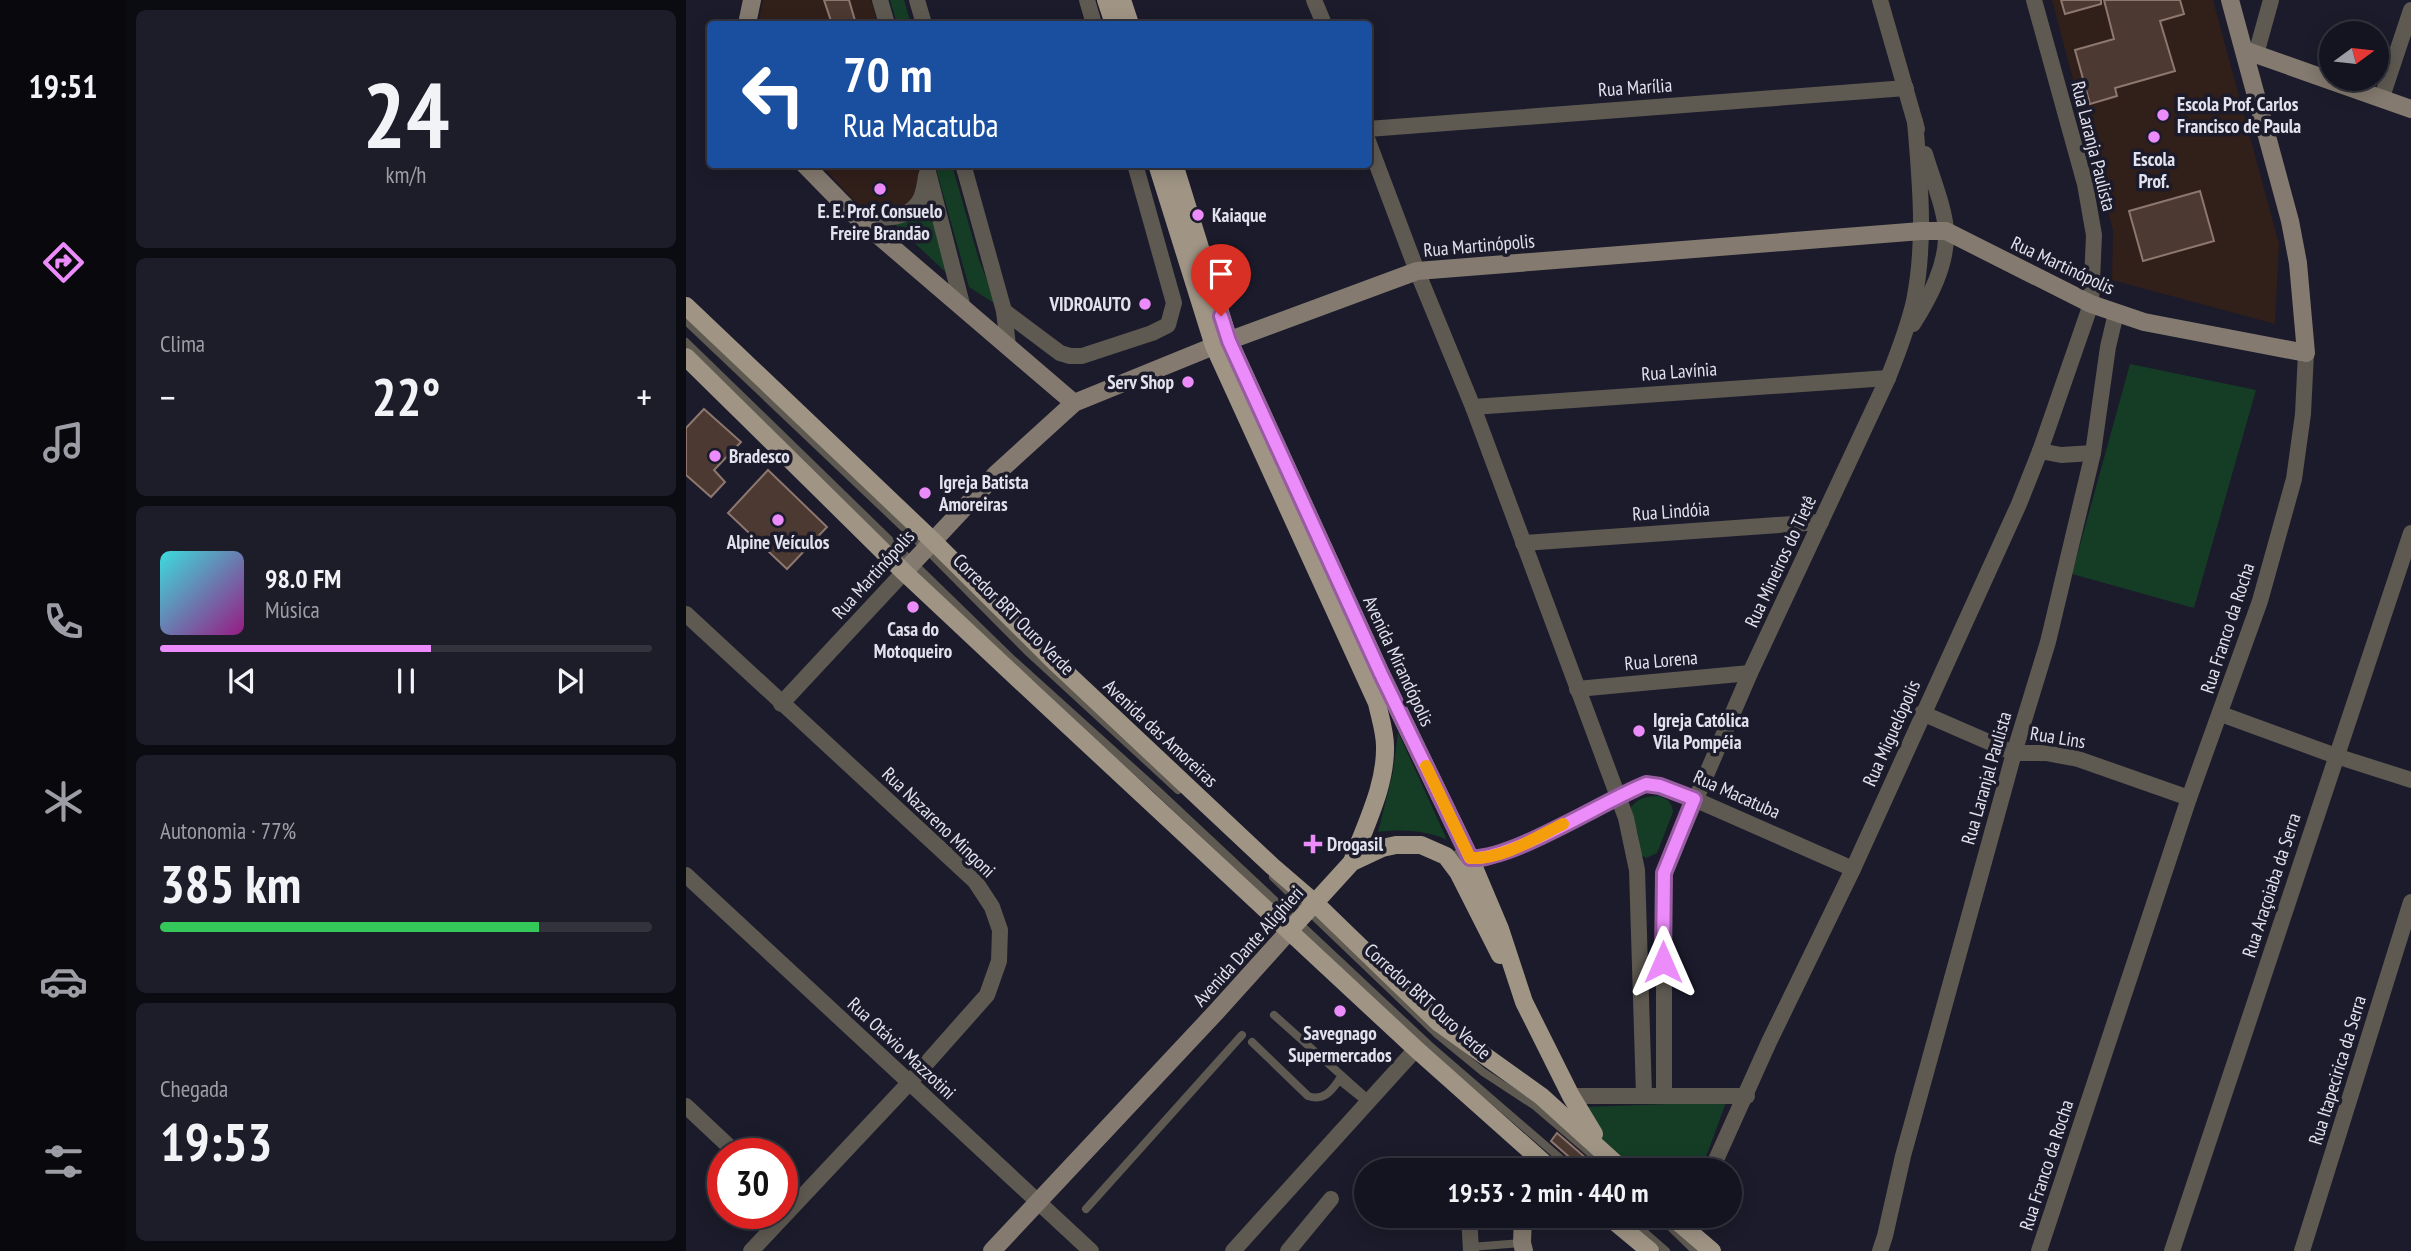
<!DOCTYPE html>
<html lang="pt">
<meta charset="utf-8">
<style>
body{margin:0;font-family:"PT Sans Narrow",sans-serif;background:#1d1d29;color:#f1f3f6;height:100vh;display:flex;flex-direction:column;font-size:26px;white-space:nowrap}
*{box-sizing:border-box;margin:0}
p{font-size:23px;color:#9d9ea5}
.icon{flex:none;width:38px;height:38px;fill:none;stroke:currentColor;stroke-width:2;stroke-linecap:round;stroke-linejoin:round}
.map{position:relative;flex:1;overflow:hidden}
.panel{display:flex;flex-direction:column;gap:10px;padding:10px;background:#0b0b12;width:560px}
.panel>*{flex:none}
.guide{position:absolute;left:21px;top:21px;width:665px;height:147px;border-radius:7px;box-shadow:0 4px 18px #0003,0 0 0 2px #33333e;background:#1a4fa0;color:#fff;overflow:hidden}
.needle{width:46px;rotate:75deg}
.buttons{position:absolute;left:1633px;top:21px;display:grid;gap:14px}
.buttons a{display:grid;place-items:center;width:70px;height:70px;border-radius:50%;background:#141420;box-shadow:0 4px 18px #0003,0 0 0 2px #33333e;font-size:35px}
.speed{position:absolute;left:21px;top:1138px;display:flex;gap:14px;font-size:35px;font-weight:700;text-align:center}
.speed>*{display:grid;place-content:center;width:91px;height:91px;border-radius:50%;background:#141420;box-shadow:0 4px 18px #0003,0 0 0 2px #33333e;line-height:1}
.speed .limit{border:10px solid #d22;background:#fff;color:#111}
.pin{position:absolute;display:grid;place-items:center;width:60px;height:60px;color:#fff;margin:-72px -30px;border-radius:50% 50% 50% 0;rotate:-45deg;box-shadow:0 0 7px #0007}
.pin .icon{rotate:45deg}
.me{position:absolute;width:77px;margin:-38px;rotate:0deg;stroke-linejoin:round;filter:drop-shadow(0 0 5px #0008)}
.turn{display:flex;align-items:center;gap:24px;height:147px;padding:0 21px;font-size:32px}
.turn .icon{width:91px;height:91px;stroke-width:2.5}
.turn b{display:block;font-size:49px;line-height:60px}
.big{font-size:52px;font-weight:700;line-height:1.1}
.panel .tile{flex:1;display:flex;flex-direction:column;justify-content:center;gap:10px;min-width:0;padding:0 24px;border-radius:10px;background:#1d1d29}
.panel .dial{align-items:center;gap:0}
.dial b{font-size:91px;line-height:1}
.song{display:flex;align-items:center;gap:21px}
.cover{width:84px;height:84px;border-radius:10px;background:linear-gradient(135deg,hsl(180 70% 55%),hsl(310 70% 35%))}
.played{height:7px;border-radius:4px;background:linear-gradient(90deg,#ec8cfa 55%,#33333e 55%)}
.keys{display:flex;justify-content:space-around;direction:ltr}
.heat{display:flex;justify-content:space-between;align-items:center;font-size:38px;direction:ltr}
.charge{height:10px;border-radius:5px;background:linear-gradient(90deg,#34c759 77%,#33333e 0)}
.trip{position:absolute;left:668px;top:1158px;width:388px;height:70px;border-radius:35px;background:#141420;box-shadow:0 4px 18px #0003,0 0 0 2px #33333e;font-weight:700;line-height:70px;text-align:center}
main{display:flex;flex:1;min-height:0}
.menu{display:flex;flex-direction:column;width:126px;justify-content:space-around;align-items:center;background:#08080d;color:#9d9ea5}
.menu .icon{width:49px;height:49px}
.menu .on{color:#ec8cfa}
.menu b{font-size:32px;color:#f1f3f6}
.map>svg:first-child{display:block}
</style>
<main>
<nav class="menu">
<b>19:51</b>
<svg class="icon on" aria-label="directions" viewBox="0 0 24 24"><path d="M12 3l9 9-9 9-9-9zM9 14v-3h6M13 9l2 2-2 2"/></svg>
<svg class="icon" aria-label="music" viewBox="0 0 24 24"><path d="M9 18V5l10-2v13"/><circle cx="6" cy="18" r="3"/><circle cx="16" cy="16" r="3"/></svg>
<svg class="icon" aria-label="phone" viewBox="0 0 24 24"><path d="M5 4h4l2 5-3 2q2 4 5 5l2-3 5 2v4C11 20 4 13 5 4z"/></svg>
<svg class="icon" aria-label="climate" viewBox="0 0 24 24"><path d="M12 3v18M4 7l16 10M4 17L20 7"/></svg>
<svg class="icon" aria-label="car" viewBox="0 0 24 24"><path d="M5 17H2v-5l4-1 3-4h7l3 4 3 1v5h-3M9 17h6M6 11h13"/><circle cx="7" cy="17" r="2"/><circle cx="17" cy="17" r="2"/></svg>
<svg class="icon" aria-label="filters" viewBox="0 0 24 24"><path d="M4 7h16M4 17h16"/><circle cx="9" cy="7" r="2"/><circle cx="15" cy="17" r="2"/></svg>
</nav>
<section class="panel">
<div class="tile dial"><b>24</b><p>km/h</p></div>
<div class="tile"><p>Clima</p>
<div class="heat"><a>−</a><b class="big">22°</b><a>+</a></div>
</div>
<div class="tile">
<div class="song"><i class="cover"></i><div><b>98.0 FM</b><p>Música</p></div></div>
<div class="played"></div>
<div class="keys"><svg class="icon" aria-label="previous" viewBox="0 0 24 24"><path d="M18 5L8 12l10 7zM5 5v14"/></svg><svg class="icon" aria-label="pause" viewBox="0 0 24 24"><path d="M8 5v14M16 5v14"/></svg><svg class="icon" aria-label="next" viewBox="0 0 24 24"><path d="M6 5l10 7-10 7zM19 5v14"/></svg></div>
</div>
<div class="tile"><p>Autonomia · 77%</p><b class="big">385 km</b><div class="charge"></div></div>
<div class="tile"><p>Chegada</p><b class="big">19:53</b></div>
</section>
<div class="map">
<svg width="1725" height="1251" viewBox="0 0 1725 1251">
<rect width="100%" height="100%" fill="#1b1b2b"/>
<g fill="#311f1a">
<polygon points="77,0 185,0 192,24 72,24"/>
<polygon points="1366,0 1527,0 1593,244 1589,324 1426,280 1427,230"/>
<polygon points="135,165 231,165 235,179 228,200 208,213 178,212"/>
</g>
<g fill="#153d25">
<polygon points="204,0 218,0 225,24 211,24"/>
<polygon points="249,165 266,165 293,260 311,305 283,287"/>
<path d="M242,197L265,277L206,222C223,218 237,216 242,197Z"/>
<polygon points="1444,364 1570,390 1508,608 1386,574"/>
<path d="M712,732L761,840C740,830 715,829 692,832L707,772Z"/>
<path d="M973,796C982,799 986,803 987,812L971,853L960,858L954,854L952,833L942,813C948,799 959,796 973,796Z"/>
<polygon points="1040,1102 1023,1149 1013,1171 939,1171 923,1153 898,1107"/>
</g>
<g fill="#4c3931" stroke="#8d776e" stroke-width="2">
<polygon points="138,0 163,0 170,24 146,24"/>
<polygon points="1375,0 1415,0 1415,4 1379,14"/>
<polygon points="1418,0 1494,0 1498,14 1474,21 1489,71 1429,88 1431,96 1404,104 1389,50 1428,39"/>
<polygon points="1514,191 1528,241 1457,261 1443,211"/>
<polygon points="18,409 55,442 28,470 39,482 25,497 0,475 0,428"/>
<polygon points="82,470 141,527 101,569 42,513"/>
<polygon points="871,1133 915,1171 899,1171 865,1141"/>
</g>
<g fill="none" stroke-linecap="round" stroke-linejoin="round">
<g stroke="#5e5951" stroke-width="8">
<polyline points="0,321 239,548 340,650 492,790"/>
<polyline points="0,342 327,660 470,789 743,1045 889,1171"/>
<polyline points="587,877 752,1035 797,1072 849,1106 925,1171"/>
<polyline points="588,1015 683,1100"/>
<path d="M566,1042L622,1096C640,1102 647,1088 656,1076"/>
<polyline points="653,1080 678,1100"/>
<polyline points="400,1209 556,1035"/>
<polyline points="940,1216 980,1251"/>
<polyline points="973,1216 1009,1251"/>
<polyline points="783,1223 837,1220"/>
<polyline points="784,1247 836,1243"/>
</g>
<g stroke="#5e5951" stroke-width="16">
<polyline points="194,0 201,24"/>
<polyline points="231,0 238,24"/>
<polyline points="401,0 408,24"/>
<polyline points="628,0 638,24"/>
<polyline points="1194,0 1231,129"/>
<polyline points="1570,54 1585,0"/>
<polyline points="1696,97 1725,10"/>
<polyline points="682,129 1220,88"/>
<polyline points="682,141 731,271 787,407 940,818 951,870 958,1095"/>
<polyline points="240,164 277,308"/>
<polyline points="277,164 318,311 322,346"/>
<path d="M166,212C188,219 222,224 235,198C238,191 239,183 240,176"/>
<polyline points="318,311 374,353 384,356 396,356 466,333 482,325 488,303 449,164"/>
<path d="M1227,324C1244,297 1261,265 1260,233C1260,211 1245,175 1239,154"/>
<polyline points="787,407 1202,378"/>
<polyline points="1354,451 1375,455 1407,453"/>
<polyline points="837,543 1135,522"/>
<polyline points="0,614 289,881 306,907 314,930 313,961 301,995 223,1083 65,1251"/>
<polyline points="891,689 1064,673"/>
<polyline points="95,704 218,572"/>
<polyline points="1236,713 1328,753 1360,753 1392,759 1503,798"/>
<polyline points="1535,714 1650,756 1725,780"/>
<polyline points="773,857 797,859 831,847 960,784 974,786 992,792 1167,869"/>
<polyline points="0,875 405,1251"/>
<path d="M978,1095V873L1064,673L1202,378C1212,353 1222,327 1228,301C1240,241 1234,181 1229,121"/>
<polyline points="885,1096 1061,1096"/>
<polyline points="0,1106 50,1153"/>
<polyline points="1025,1171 1083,1042 1167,869 1333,504 1354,451 1405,304 1408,235 1399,184 1348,0"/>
<polyline points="783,1216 785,1251"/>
<polyline points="547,1251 730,1049"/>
<polyline points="602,1251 645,1199"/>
<polyline points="1194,1251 1199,1236 1217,1156 1328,753 1362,642 1407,453 1422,347 1430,313"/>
<polyline points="1353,1251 1503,798 1574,601 1608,479 1617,414 1620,353"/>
<polyline points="1486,1251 1725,533"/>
<polyline points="1616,1251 1725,902"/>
</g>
<g stroke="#847a6f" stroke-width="18">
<polyline points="61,24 66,0"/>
<polyline points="1558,50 1725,109"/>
<polyline points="118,164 165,212 388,403"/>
<polyline points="218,572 310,474 388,403 528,346 731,271 1235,231 1260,231 1405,304 1458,322 1620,353 1612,263 1604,221 1544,0"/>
<polyline points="837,1216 836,1243 838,1251"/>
<polyline points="306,1251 531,1011 604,930"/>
</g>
<g stroke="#a09585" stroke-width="18">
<polyline points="420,0 428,24"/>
<polyline points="436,0 444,24"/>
<path d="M471,164L528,346L691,703C694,717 699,732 699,746C700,786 679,825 666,862"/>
<polyline points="488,164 543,341 695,674 784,858 814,929 838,1002 885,1096 908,1134"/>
<polyline points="0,306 246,540 371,664 586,866 629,903 753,1023 855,1096 938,1171"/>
<polyline points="0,357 218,572 345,691 730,1049 867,1171"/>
<polyline points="604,930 666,862 696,848 710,845 735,845 760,856 772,872 814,955"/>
<polyline points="922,1216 964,1251"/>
<polyline points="985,1216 1026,1251"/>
</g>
</g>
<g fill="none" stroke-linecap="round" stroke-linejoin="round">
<g stroke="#995ba2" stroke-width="18">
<path id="route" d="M535,316L543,341L695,674L784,858C825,861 917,801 960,784L974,786L1008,799L978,873L977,962"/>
</g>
<use href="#route" stroke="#ec8cfa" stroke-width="12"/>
<path stroke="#f59e0b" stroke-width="12" d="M740,766L784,858C816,860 849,838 877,824"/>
</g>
<g fill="#ec8cfa" stroke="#1b1b2b" stroke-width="2.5">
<circle cx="1477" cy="115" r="7"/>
<circle cx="1468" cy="137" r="7"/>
<circle cx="194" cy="189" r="7"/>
<circle cx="512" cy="215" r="7"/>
<circle cx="459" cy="304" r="7"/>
<circle cx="502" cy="382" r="7"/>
<circle cx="29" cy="456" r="7"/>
<circle cx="239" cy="493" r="7"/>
<circle cx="92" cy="520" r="7"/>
<circle cx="227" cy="607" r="7"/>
<circle cx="953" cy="731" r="7"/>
<path d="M623.5 833.5h7v7h7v7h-7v7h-7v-7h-7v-7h7z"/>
<circle cx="654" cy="1011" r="7"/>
</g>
<g text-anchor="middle" stroke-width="7" stroke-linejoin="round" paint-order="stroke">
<g font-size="19" fill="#e2e2ee" stroke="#1b1b2b">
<text transform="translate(949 87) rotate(-4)" y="7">Rua Marília</text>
<text transform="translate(1408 146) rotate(76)" y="7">Rua Laranja Paulista</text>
<text transform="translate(793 245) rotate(-5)" y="7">Rua Martinópolis</text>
<text transform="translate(1377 265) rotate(25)" y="7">Rua Martinópolis</text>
<text transform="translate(993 371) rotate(-4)" y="7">Rua Lavínia</text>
<text transform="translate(985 511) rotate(-4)" y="7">Rua Lindóia</text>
<text transform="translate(1094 561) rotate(-65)" y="7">Rua Mineiros do Tietê</text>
<text transform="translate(187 574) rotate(-48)" y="7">Rua Martinópolis</text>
<text transform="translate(328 614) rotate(45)" y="7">Corredor BRT Ouro Verde</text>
<text transform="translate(1541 628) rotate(-72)" y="7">Rua Franco da Rocha</text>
<text transform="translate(975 660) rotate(-5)" y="7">Rua Lorena</text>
<text transform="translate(713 661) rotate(65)" y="7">Avenida Mirandópolis</text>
<text transform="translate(475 733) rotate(43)" y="7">Avenida das Amoreiras</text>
<text transform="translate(1205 733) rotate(-66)" y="7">Rua Miguelópolis</text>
<text transform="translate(1372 737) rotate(9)" y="7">Rua Lins</text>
<text transform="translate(1300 778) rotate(-74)" y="7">Rua Laranjal Paulista</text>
<text transform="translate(1051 794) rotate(24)" y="7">Rua Macatuba</text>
<text transform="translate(253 822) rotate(44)" y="7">Rua Nazareno Mingoni</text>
<text transform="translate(1585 885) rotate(-72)" y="7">Rua Araçoiaba da Serra</text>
<text transform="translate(562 946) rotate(-48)" y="7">Avenida Dante Alighieri</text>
<text transform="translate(742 1001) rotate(42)" y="7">Corredor BRT Ouro Verde</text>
<text transform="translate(216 1048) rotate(43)" y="7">Rua Otávio Mazzotini</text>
<text transform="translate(1651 1070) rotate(-73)" y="7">Rua Itapecirica da Serra</text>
<text transform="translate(1360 1165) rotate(-72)" y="7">Rua Franco da Rocha</text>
</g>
<g font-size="19" font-weight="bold" fill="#e2e2ee" stroke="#1b1b2b" text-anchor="start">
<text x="1491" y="111">Escola Prof. Carlos<tspan x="1491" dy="22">Francisco de Paula</tspan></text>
<text x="1468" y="166" text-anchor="middle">Escola<tspan x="1468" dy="22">Prof.</tspan></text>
<text x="194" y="218" text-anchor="middle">E. E. Prof. Consuelo<tspan x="194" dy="22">Freire Brandão</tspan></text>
<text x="526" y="222">Kaiaque</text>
<text x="445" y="311" text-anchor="end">VIDROAUTO</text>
<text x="488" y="389" text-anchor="end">Serv Shop</text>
<text x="43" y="463">Bradesco</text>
<text x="253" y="489">Igreja Batista<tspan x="253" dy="22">Amoreiras</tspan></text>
<text x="92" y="549" text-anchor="middle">Alpine Veículos</text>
<text x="227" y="636" text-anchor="middle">Casa do<tspan x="227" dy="22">Motoqueiro</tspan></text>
<text x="967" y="727">Igreja Católica<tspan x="967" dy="22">Vila Pompéia</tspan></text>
<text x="641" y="851">Drogasil</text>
<text x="654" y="1040" text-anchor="middle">Savegnago<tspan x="654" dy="22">Supermercados</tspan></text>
</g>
</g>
</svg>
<div class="buttons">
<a><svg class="needle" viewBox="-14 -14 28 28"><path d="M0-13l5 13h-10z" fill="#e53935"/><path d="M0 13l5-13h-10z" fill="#9d9ea5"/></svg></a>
</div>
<div class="speed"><div class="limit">30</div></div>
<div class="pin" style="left:535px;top:316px;background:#d93025"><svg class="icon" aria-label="arrive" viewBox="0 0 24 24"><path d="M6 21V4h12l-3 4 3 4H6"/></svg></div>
<svg class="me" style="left:977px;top:962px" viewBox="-20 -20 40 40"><path d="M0-17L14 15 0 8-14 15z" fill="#ec8cfa" stroke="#fff" stroke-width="4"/></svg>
<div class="trip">19:53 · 2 min · 440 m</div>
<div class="guide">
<div class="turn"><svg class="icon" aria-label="left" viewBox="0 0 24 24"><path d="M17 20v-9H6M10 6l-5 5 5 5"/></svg><div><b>70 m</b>Rua Macatuba</div></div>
</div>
</div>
</main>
